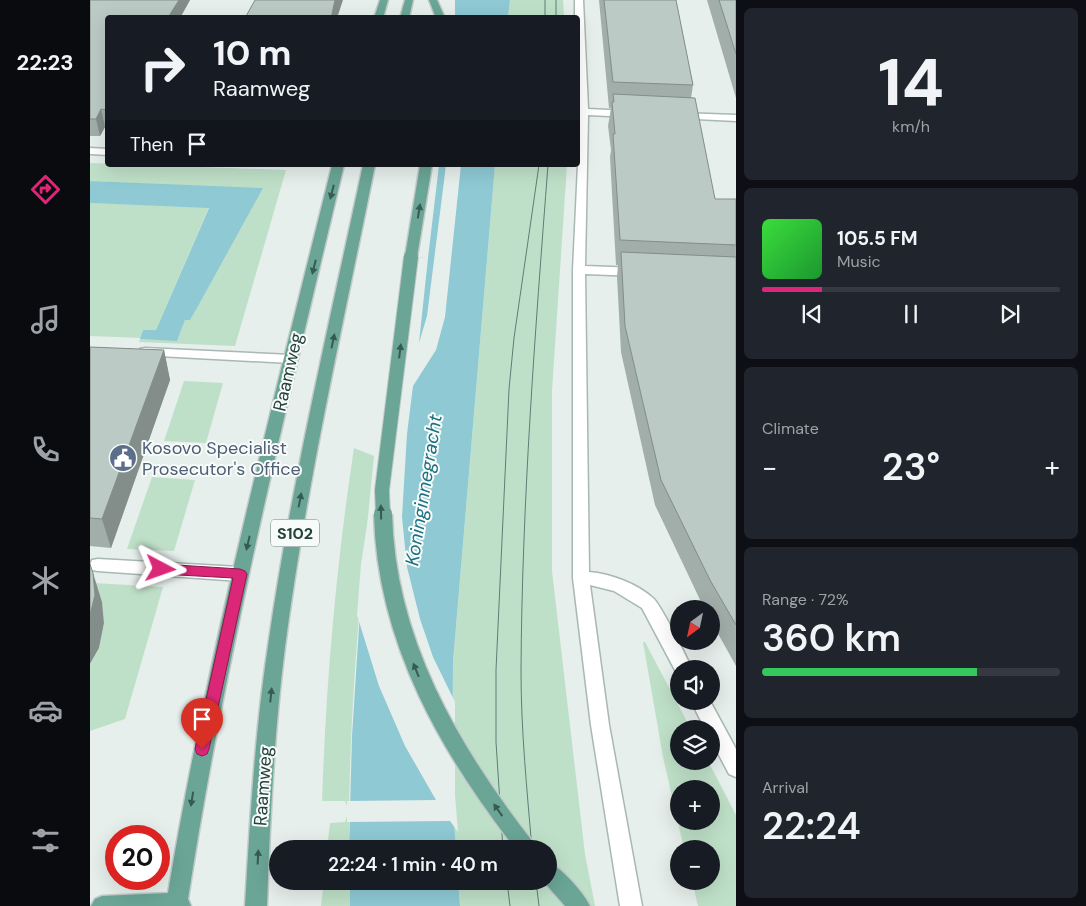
<!DOCTYPE html>
<meta charset="utf-8">
<style>
body{margin:0;font-family:"DM Sans",sans-serif;background:#20242c;color:#f1f3f6;height:100vh;display:flex;flex-direction:column;font-size:19px;white-space:nowrap}
*{box-sizing:border-box;margin:0}
p{font-size:16px;color:#9ea1a6}
.icon{flex:none;width:28px;height:28px;fill:none;stroke:currentColor;stroke-width:2;stroke-linecap:round;stroke-linejoin:round}
.map{position:relative;flex:1;overflow:hidden}
.side{display:flex;flex-direction:column;gap:8px;padding:8px;background:#0d0f14;width:350px}
.side>*{flex:none}
.banner{position:absolute;left:15px;top:15px;width:475px;height:152px;border-radius:5px;box-shadow:0 5px 20px #0002;background:#171b24;color:#f1f3f6;overflow:hidden}
.needle{width:32px;rotate:213deg}
.fabs{position:absolute;left:580px;top:600px;display:grid;gap:10px}
.fabs a{display:grid;place-items:center;width:50px;height:50px;border-radius:50%;background:#171b24;box-shadow:0 5px 20px #0002;font-size:25px}
.speed{position:absolute;left:15px;top:825px;display:flex;gap:10px;font-size:25px;font-weight:700;text-align:center}
.speed>*{display:grid;place-content:center;width:65px;height:65px;border-radius:50%;background:#171b24;box-shadow:0 5px 20px #0002;line-height:1}
.speed .limit{border:8px solid #d22;background:#fff;color:#111}
.pin{position:absolute;display:grid;place-items:center;width:42px;height:42px;color:#fff;margin:-51px -21px;border-radius:50% 50% 50% 0;rotate:-45deg;box-shadow:0 0 5px #0007}
.pin .icon{rotate:45deg}
.me{position:absolute;width:55px;margin:-28px;rotate:94deg;stroke-linejoin:round;filter:drop-shadow(0 0 4px #0008)}
.turn{display:flex;align-items:center;gap:18px;height:105px;padding:0 25px;font-size:22px}
.turn .icon{width:65px;height:65px;stroke-width:2.5}
.turn b{display:block;font-size:35px;line-height:42px}
.then{display:flex;align-items:center;height:48px;padding:0 25px;background:#0003;gap:10px;font-size:19px}
.big{font-size:38px;font-weight:600;line-height:1.1}
.side .widget{flex:1;display:flex;flex-direction:column;justify-content:center;gap:8px;min-width:0;padding:0 18px;border-radius:8px;background:#20242c}
.side .dial{align-items:center;gap:0}
.dial b{font-size:65px;line-height:1}
.song{display:flex;align-items:center;gap:15px}
.cover{width:60px;height:60px;border-radius:8px;background:linear-gradient(135deg,hsl(120 70% 55%),hsl(130 70% 35%))}
.played{height:5px;border-radius:2px;background:linear-gradient(90deg,#db2777 20%,#363941 20%)}
.keys{display:flex;justify-content:space-around;direction:ltr}
.heat{display:flex;justify-content:space-between;align-items:center;font-size:28px;direction:ltr}
.charge{height:8px;border-radius:4px;background:linear-gradient(90deg,#34c759 72%,#363941 0)}
.trip{position:absolute;left:179px;top:840px;width:288px;height:50px;border-radius:25px;background:#171b24;box-shadow:0 5px 20px #0002;font-weight:600;line-height:50px;text-align:center}
main{display:flex;flex:1;min-height:0}
.menu{display:flex;flex-direction:column;width:90px;justify-content:space-around;align-items:center;background:#090b0e;color:#9ea1a6}
.menu .icon{width:35px;height:35px}
.menu .selected{color:#db2777}
.menu b{font-size:22px;color:#f1f3f6}
.map>svg:first-child{display:block}
</style>
<main>
<nav class="menu">
<b>22:23</b>
<svg class="icon selected" aria-label="directions" viewBox="0 0 24 24"><path d="M12 3l9 9-9 9-9-9zM9 14v-3h6M13 9l2 2-2 2"/></svg>
<svg class="icon" aria-label="music" viewBox="0 0 24 24"><path d="M9 18V5l10-2v13"/><circle cx="6" cy="18" r="3"/><circle cx="16" cy="16" r="3"/></svg>
<svg class="icon" aria-label="phone" viewBox="0 0 24 24"><path d="M5 4h4l2 5-3 2q2 4 5 5l2-3 5 2v4C11 20 4 13 5 4z"/></svg>
<svg class="icon" aria-label="climate" viewBox="0 0 24 24"><path d="M12 3v18M4 7l16 10M4 17L20 7"/></svg>
<svg class="icon" aria-label="car" viewBox="0 0 24 24"><path d="M5 17H2v-5l4-1 3-4h7l3 4 3 1v5h-3M9 17h6M6 11h13"/><circle cx="7" cy="17" r="2"/><circle cx="17" cy="17" r="2"/></svg>
<svg class="icon" aria-label="filters" viewBox="0 0 24 24"><path d="M4 7h16M4 17h16"/><circle cx="9" cy="7" r="2"/><circle cx="15" cy="17" r="2"/></svg>
</nav>
<div class="map">
<svg width="646" height="906" viewBox="0 0 646 906">
<rect width="100%" height="100%" fill="#e6efeb"/>
<g fill="#bfe0c8" fill-rule="evenodd">
<polygon points="420,0 473,0 474,17 418,17"/>
<polygon points="0,163 196,170 145,346 49,342 50,339 87,340 95,320 100,320 106,310 172,189 0,181"/>
<polygon points="405,165 477,165 462,391 462,571 495,854 505,906 370,906 368,881 458,881 458,849 366,849 362,795 363,663"/>
<polygon points="0,203 119,207 66,330 53,330 51,338 0,336"/>
<polygon points="94,381 133,383 116,443 74,441"/>
<path d="M264,448L284,456C271,586 258,718 259,849H237L240,823L255,822L259,811L255,801H232C236,683 246,566 264,448Z"/>
<polygon points="62,477 105,480 84,551 37,549"/>
<polygon points="4,583 73,587 35,719 0,731 0,665 9,648 14,623 12,602"/>
<path d="M553,642H555L601,729H589V761H618L646,815V906H608L602,881H621V849H594L573,757ZM589,789H621V821H589Z"/>
<polygon points="234,881 260,881 260,906 231,906"/>
</g>
<g fill="#8ec9d4">
<polygon points="365,0 420,0 418,17 365,17"/>
<polygon points="349,165 405,165 363,662 362,795 366,849 259,849 262,736 273,565 293,442 317,257 338,258"/>
<polygon points="0,181 173,188 106,310 100,320 95,320 87,341 50,339 53,330 66,330 119,208 0,203"/>
<polygon points="260,881 368,881 370,906 260,906"/>
</g>
<polygon fill="#e6efeb" points="356,165 371,165 355,317 346,350 323,386 317,434 312,517 317,567 330,619 343,657 365,702 365,795 368,832 360,821 257,822 257,801 346,800 315,746 289,686 267,615 271,564 296,403 315,257 338,258 329,343 337,316"/>
<g fill="none" stroke-linecap="round" stroke-linejoin="round">
<g stroke="#a8b8b2" stroke-width="3">
<g id="minor">
<path d="M485,0H493L498,109L540,111L545,114L540,117L498,115L495,266L548,268L554,272L548,276L495,274L499,572C521,574 546,583 563,598C571,605 596,656 602,669H589V675L587,674L552,608L524,591L500,585L519,725L552,906H530L501,725L483,578V270L488,165V18H485Z"/>
<polygon points="590,113 646,115 646,121 586,118 585,116 586,114"/>
<polygon points="0,148 18,149 18,155 0,154"/>
<polygon points="55,348 201,355 206,356 208,359 206,362 201,363 50,355 48,352 50,349"/>
<polygon points="8,559 150,567 156,569 158,574 156,579 150,581 8,571 2,570 0,565 2,560"/>
<polygon points="601,701 620,701 646,749 646,777 639,774 621,740 621,729 615,729"/>
</g>
</g>
<g stroke="#c2cac8" stroke-width="3">
<g id="major">
<polygon points="290,0 298,0 293,18 284,18"/>
<polygon points="315,0 323,0 319,18 310,18"/>
<polygon points="339,0 347,0 355,18 346,18"/>
<path d="M242,165H254C196,409 136,651 98,899L101,906H1L5,899L12,896L78,893C119,647 182,407 242,165Z"/>
<path d="M273,165H285C253,325 216,485 195,647C184,733 180,819 177,906H155C160,819 165,732 178,646C201,485 239,325 273,165Z"/>
<polygon points="330,165 342,165 327,257 321,261 315,257"/>
<path d="M458,862C471,867 494,893 500,906H475L453,881H458Z"/>
</g>
</g>
<use href="#minor" fill="#fff" fill-rule="evenodd"/>
<use href="#major" fill="#6aa596" fill-rule="evenodd"/>
<g stroke="#5f7d75" stroke-width="1">
<polyline points="455,0 455,18"/>
<polyline points="466,0 466,18"/>
<polyline points="413,849 406,742 406,670 419,389 424,338 449,165"/>
<path d="M442,849C437,790 431,731 431,671C432,502 445,334 458,165"/>
<polyline points="417,881 420,906"/>
<polyline points="446,881 449,906"/>
</g>
<g stroke="#c2cac8" stroke-width="16" stroke-linecap="butt">
<polyline id="major-bridge-far1" points="293,515 292,490 321,257"/>
</g>
<g stroke="#c2cac8" stroke-width="21" stroke-linecap="butt">
<path id="major-bridge" d="M293,514C296,641 360,751 437,849"/>
</g>
<use href="#major-bridge-far1" stroke="#6aa596" stroke-width="14"/>
<use href="#major-bridge" stroke="#6aa596" stroke-width="18"/>
</g>
<g fill="#a1aea9">
<polygon points="0,0 100,0 91,16 95,16 95,18 18,18 18,127 15,127 10,136 0,136"/>
<polygon points="509,0 586,0 603,85 601,98 625,199 646,199 646,666 621,621 621,609 614,609 613,606 565,505 531,352 527,277 528,265 526,265 520,157 521,150 518,126 521,108 519,108"/>
<polygon points="617,0 646,0 646,98"/>
<polygon points="0,347 74,350 80,380 21,548 0,546"/>
</g>
<g fill="#838d89">
<polygon points="89,0 100,0 90,18 79,16"/>
<polygon points="245,0 253,0 247,18 241,18"/>
<polygon points="11,109 15,127 10,136 6,119"/>
<polygon points="74,350 80,380 21,548 12,519"/>
<polygon points="3,573 12,602 14,623 9,648 0,664 0,615"/>
</g>
<g fill="#bbcac4" stroke="#838d89">
<polygon points="0,0 89,0 79,16 95,16 95,18 18,18 18,110 11,109 6,119 0,119"/>
<polygon points="165,0 245,0 241,18 155,18"/>
<polygon points="514,0 586,0 603,85 523,82"/>
<polygon points="629,0 646,0 646,54"/>
<polygon points="523,94 605,98 625,199 646,199 646,245 530,240 523,134 525,134 522,102 524,102"/>
<polygon points="531,252 646,257 646,625 620,580 571,480 535,326"/>
<polygon points="0,347 74,350 12,519 0,518"/>
<polygon points="0,564 3,573 5,595 0,615"/>
</g>
<defs><path id="oneway-solid" d="M-6-.8H1V-3.2L6.5 0L1 3.2V.8H-6Z" transform="scale(1.25)"/></defs>
<g fill="#365b51">
<use href="#oneway-solid" transform="translate(242 192) rotate(104)"/>
<use href="#oneway-solid" transform="translate(329 211) rotate(-81)"/>
<use href="#oneway-solid" transform="translate(224 267) rotate(104)"/>
<use href="#oneway-solid" transform="translate(243 341) rotate(-78)"/>
<use href="#oneway-solid" transform="translate(310 351) rotate(-83)"/>
<use href="#oneway-solid" transform="translate(210 500) rotate(-79)"/>
<use href="#oneway-solid" transform="translate(291 512) rotate(-91)"/>
<use href="#oneway-solid" transform="translate(158 543) rotate(103)"/>
<use href="#oneway-solid" transform="translate(326 670) rotate(-112)"/>
<use href="#oneway-solid" transform="translate(181 695) rotate(-84)"/>
<use href="#oneway-solid" transform="translate(102 799) rotate(99)"/>
<use href="#oneway-solid" transform="translate(408 810) rotate(-125)"/>
<use href="#oneway-solid" transform="translate(168 857) rotate(-87)"/>
</g>
<polygon fill="#db2777" stroke="#8e194d" points="71,564 150,569 155,571 157,574 119,749 117,754 112,756 107,754 105,749 143,578 71,574 66,572 65,569 66,565"/>
<defs>
<g id="civic-disc" transform="scale(1.4375)"><circle r="9.5" fill="#5c6f8a" stroke="#f7fbf9"/><path d="M-.6-6.5H3V-4.5H.6V-3L4-1V1h2V6H-6V1h2V-1L-.6-3ZM-1.2 2.5V6h2.4V2.5Z" fill="#fff"/></g>
</defs>
<g fill-rule="evenodd">
<use href="#civic-disc" x="33" y="458"/>
</g>
<g text-anchor="middle" stroke-width="4" stroke-linejoin="round" paint-order="stroke">
<rect fill="#f7fbf9" stroke="#637a73" stroke-width="1" x="181" y="519.5" width="48" height="27" rx="4"/>
<g font-size="16" font-weight="bold" fill="#24423a">
<text x="205" y="539">S102</text>
</g>
<g font-size="18" fill="#24423a" stroke="#f7fbf9">
<text transform="translate(198 372) rotate(-77)" y="6">Raamweg</text>
<text transform="translate(173 786) rotate(-86)" y="6">Raamweg</text>
</g>
<g font-size="18" fill="#4e5e75" stroke="#f7fbf9" text-anchor="start">
<text x="52" y="454">Kosovo Specialist<tspan x="52" dy="21">Prosecutor's Office</tspan></text>
</g>
<g font-size="19" font-style="italic" fill="#1c6f80" stroke="#f7fbf9">
<text transform="translate(333 490) rotate(-81)" y="7">Koninginnegracht</text>
</g>
</g>
</svg>
<div class="fabs">
<a><svg class="needle" viewBox="-14 -14 28 28"><path d="M0-13l5 13h-10z" fill="#e53935"/><path d="M0 13l5-13h-10z" fill="#9ea1a6"/></svg></a>
<a><svg class="icon" aria-label="sound" viewBox="0 0 24 24"><path d="M4 9h4l5-4v14l-5-4H4zM17 9q2 3 0 6"/></svg></a>
<a><svg class="icon" aria-label="layers" viewBox="0 0 24 24"><path d="M12 4l9 5-9 5-9-5zM3 14l9 5 9-5"/></svg></a>
<a>+</a>
<a>−</a>
</div>
<div class="speed"><div class="limit">20</div></div>
<div class="pin" style="left:112px;top:749px;background:#d93025"><svg class="icon" aria-label="arrive" viewBox="0 0 24 24"><path d="M6 21V4h12l-3 4 3 4H6"/></svg></div>
<svg class="me" style="left:71px;top:569px" viewBox="-20 -20 40 40"><path d="M0-17L14 15 0 8-14 15z" fill="#db2777" stroke="#fff" stroke-width="4"/></svg>
<div class="trip">22:24 · 1 min · 40 m</div>
<div class="banner">
<div class="turn"><svg class="icon" aria-label="right" viewBox="0 0 24 24"><path d="M7 20v-9h11M14 6l5 5-5 5"/></svg><div><b>10 m</b>Raamweg</div></div>
<div class="then">Then<svg class="icon" aria-label="arrive" viewBox="0 0 24 24"><path d="M6 21V4h12l-3 4 3 4H6"/></svg></div>
</div>
</div>
<section class="side">
<div class="widget dial"><b>14</b><p>km/h</p></div>
<div class="widget">
<div class="song"><i class="cover"></i><div><b>105.5 FM</b><p>Music</p></div></div>
<div class="played"></div>
<div class="keys"><svg class="icon" aria-label="previous" viewBox="0 0 24 24"><path d="M18 5L8 12l10 7zM5 5v14"/></svg><svg class="icon" aria-label="pause" viewBox="0 0 24 24"><path d="M8 5v14M16 5v14"/></svg><svg class="icon" aria-label="next" viewBox="0 0 24 24"><path d="M6 5l10 7-10 7zM19 5v14"/></svg></div>
</div>
<div class="widget"><p>Climate</p>
<div class="heat"><a>−</a><b class="big">23°</b><a>+</a></div>
</div>
<div class="widget"><p>Range · 72%</p><b class="big">360 km</b><div class="charge"></div></div>
<div class="widget"><p>Arrival</p><b class="big">22:24</b></div>
</section>
</main>
